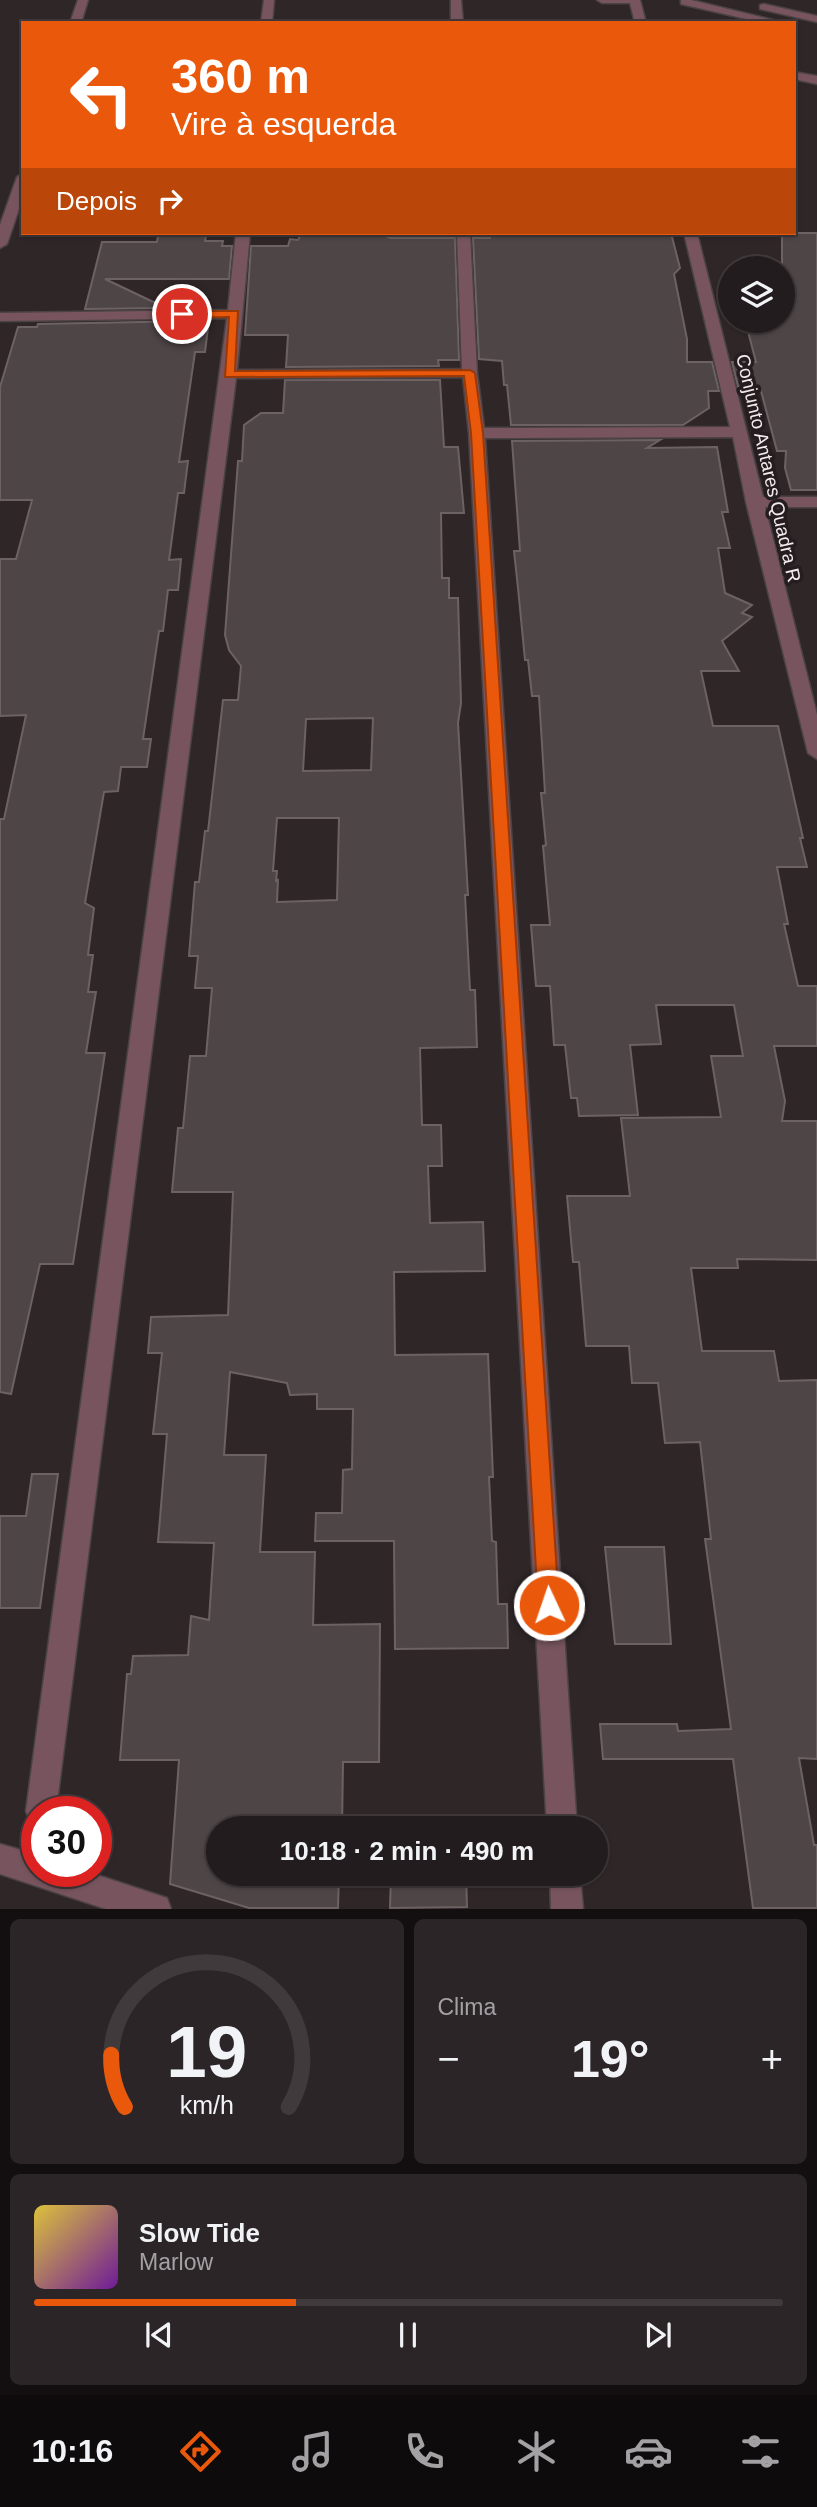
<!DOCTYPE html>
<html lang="pt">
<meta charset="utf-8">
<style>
body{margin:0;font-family:Arial,sans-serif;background:#2b2527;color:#f1f3f6;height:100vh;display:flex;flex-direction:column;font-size:26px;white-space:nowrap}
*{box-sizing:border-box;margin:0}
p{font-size:23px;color:#a3a1a4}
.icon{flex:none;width:38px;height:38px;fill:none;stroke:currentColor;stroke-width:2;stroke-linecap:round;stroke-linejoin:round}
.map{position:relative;height:1909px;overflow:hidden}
.side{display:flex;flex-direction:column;gap:10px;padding:10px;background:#130f10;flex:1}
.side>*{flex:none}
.guide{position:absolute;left:21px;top:21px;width:775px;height:214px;border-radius:0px;box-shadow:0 2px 5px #0004,0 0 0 2px #403a3c;background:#ea580c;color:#fff;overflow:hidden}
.controls{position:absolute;left:718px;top:256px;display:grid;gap:14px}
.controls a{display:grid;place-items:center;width:77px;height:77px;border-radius:50%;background:#231c1e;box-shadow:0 2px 5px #0004,0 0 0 2px #403a3c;font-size:35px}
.speed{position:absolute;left:21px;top:1796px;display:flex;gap:14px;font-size:35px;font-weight:700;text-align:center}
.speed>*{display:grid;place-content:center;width:91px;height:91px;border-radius:50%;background:#231c1e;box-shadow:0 2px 5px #0004,0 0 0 2px #403a3c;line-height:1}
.speed .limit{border:10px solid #d22;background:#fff;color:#111}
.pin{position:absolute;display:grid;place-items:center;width:60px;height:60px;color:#fff;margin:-30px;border:4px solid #fff;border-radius:50%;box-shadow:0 2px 7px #0007}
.me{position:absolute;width:77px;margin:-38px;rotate:357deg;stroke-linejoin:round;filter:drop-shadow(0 0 5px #0008)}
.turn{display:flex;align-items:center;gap:24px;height:147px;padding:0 35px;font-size:32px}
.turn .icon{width:91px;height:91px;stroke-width:2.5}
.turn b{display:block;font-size:49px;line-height:60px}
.then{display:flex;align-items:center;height:66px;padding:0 35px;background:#0003;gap:14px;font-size:26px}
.big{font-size:52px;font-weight:700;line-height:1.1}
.side .tile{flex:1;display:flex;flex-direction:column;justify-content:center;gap:10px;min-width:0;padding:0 24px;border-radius:10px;background:#2b2527}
.side .dial{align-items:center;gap:0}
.dial svg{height:182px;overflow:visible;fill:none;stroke:#403a3c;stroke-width:7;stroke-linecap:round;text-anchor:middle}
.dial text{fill:#f1f3f6;stroke:none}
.song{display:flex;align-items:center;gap:21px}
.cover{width:84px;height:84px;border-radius:10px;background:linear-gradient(135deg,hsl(50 70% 55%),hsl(280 70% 35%))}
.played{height:7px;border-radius:4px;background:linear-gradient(90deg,#ea580c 35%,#403a3c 35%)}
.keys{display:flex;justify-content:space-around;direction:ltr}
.heat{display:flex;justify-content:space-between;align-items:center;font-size:38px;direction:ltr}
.side .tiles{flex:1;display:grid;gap:10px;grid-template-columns:1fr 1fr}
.tile:last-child{grid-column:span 2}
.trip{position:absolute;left:206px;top:1816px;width:402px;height:70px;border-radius:35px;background:#231c1e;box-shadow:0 2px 5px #0004,0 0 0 2px #403a3c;font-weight:700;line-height:70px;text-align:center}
.tabs{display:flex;height:112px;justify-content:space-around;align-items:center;background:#0e0b0c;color:#a3a1a4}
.tabs .icon{width:49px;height:49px}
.tabs .on{color:#ea580c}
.tabs b{font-size:32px;color:#f1f3f6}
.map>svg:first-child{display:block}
</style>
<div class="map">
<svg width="817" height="1909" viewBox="0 0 817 1909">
<rect width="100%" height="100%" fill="#2f2628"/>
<g fill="#4e4547" stroke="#6c6264" stroke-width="2" fill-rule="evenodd">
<polygon points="379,233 390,238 455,238 459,360 438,360 439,366 286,367 288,335 245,335 251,246 288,246 290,239 298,240 301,234"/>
<polygon points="490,233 671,233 680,268 674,274 687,339 687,362 712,362 719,391 708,391 709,408 683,425 511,425 507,385 504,385 502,361 479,359 473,238 490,238"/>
<polygon points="782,233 817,233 817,490 791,490 785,468 786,451 777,451 761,391 739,391 732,362 756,362 745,320 782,320"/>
<polygon points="158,236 206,236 205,241 223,241 222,246 232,246 229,279 105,279 166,308 85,309 102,242 157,242"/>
<polygon points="194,321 208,328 205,352 195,352 179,462 188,461 184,493 178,493 169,560 181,559 178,590 168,590 163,631 159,631 143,739 151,739 147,767 121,767 118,791 104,792 85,903 94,908 88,955 93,955 88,992 96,992 86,1053 105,1053 73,1264 40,1264 11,1394 0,1392 0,819 4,819 26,715 0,716 0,559 16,559 32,500 0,500 0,387 18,327 37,327 38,324"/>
<path d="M285,380H440L444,447H458L464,513H441L442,578H449V598H458L461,703L458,723L468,895H465L470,990H475L477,1047L420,1048L422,1125H441L442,1166H428L430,1223L483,1222L485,1271L394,1272L395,1355L488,1354L493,1477H489L492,1541L496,1542L498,1604H507L508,1648L395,1649L394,1541H315L316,1513H342L343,1470L352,1469L353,1409H317V1394L290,1395L287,1383L230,1372L224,1455H266L260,1552H315L313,1625L380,1624L379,1762H343L342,1829H219V1874H339L338,1908H249L170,1884L179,1760H120L127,1674H131L133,1656L188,1655L191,1616L209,1620L214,1543L158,1542L167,1434H153L162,1353H148L151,1317L228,1315L233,1192H172L178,1128H183L190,1056H206L212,988H195L198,956H189L195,882H199L205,831H208L223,700H238L241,666L229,650L225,635L238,461H242L244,425L261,413H283ZM373,718L371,770L303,771L306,719ZM277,818H339L337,900L277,902L278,880L276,881L277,871H273Z"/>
<polygon points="660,440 647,448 717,447 728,512 722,512 730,548 718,548 725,593 752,605 742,613 752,617 722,641 739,671 701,671 713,726 778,726 803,838 800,838 807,867 777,867 788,924 784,924 798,986 817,986 817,1046 774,1046 785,1101 782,1121 817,1121 817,1260 737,1259 738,1268 691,1268 702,1351 774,1351 779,1381 817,1380 817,1759 799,1758 814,1845 817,1845 817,1908 753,1908 733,1759 603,1759 600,1724 677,1724 678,1731 731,1729 705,1539 711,1539 700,1442 665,1443 658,1383 632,1383 629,1346 586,1346 579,1262 573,1262 567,1196 630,1196 621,1118 721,1117 711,1056 743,1056 734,1005 656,1005 661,1044 630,1045 638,1115 579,1116 577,1098 571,1098 565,1045 554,1045 550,986 536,986 531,925 550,925 543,846 546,845 541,793 545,793 539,696 532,696 528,660 525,660 518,588 514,551 520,551 512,441"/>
<polygon points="32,1474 58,1474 40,1608 0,1608 0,1516 26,1516"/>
<polygon points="605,1547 664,1547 671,1644 615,1644"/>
<polygon points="391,1874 466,1874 467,1907 390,1908"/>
</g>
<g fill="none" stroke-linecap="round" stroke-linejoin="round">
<g stroke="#4a4244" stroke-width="3">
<g id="minor">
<polygon points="78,0 88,0 81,23 70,23"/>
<polygon points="264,0 274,0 272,23 261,23"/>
<polygon points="451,0 461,0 463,23 451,23"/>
<polygon points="597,0 640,0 646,23 635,23 630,3 602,3"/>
<polygon points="681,0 691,0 785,23 764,23 681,4"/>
<polygon points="764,4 817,16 817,22 760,9 760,5"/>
<polygon points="794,72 817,76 817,84 794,79"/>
<polygon points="23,173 23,197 7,244 0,248 0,225 17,177"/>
<polygon points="236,233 250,233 237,370 462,369 457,233 470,233 477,373 484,428 730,427 684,233 697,233 763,497 817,497 817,507 765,507 817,715 817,759 808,753 746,502 733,437 485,438 577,1829 547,1829 469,433 463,377 236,378 56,1811 37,1811 37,1824 30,1822 26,1811 227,318 0,321 0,313 228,310"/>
<polygon points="37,1827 37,1871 85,1871 167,1898 171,1909 106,1909 0,1874 0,1844 21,1850 26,1831"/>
<polygon points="550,1874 580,1874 583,1909 551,1909"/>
</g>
</g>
<use href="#minor" fill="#78555e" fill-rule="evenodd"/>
</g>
<polygon fill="#ea580c" stroke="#983908" stroke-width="2" points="238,311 235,371 470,370 475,373 483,433 559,1605 556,1613 549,1615 541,1613 538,1605 471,433 464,376 225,377 229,317 182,318 177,314 182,311"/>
<g text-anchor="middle" stroke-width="7" stroke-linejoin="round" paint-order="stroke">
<g font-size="19" fill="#f2ecee" stroke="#251d1f">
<text transform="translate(769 468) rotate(77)" y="7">Conjunto Antares Quadra R</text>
</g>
</g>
</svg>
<div class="controls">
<a><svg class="icon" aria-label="layers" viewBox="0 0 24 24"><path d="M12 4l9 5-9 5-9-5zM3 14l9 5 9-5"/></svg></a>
</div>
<div class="speed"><div class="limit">30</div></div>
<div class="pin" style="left:182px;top:314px;background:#d93025"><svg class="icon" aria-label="arrive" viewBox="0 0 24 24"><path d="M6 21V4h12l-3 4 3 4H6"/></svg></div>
<svg class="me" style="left:549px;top:1605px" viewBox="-20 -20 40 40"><circle r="17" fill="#ea580c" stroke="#fff" stroke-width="3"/><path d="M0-11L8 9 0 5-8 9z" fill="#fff"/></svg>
<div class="trip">10:18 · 2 min · 490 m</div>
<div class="guide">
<div class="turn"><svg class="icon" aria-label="left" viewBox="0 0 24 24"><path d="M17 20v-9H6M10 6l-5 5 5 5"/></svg><div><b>360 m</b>Vire à esquerda</div></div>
<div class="then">Depois<svg class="icon" aria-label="right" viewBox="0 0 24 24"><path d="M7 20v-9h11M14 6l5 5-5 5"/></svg></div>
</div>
</div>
<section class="side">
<div class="tiles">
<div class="tile dial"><svg viewBox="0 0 100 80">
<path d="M14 69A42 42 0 1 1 86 69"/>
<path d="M14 69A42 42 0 0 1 8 46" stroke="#ea580c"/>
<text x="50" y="56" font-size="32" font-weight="700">19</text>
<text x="50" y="72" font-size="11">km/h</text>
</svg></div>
<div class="tile"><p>Clima</p>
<div class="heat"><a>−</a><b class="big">19°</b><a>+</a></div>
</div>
<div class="tile">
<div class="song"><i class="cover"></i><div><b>Slow Tide</b><p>Marlow</p></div></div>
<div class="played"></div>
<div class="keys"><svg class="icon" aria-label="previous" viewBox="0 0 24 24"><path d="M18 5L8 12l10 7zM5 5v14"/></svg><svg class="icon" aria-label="pause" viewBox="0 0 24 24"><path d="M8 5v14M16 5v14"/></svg><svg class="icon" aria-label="next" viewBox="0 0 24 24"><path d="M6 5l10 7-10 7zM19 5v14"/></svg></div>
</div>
</div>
</section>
<nav class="tabs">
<b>10:16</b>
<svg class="icon on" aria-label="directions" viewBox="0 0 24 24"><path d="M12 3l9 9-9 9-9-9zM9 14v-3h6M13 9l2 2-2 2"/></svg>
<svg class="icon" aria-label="music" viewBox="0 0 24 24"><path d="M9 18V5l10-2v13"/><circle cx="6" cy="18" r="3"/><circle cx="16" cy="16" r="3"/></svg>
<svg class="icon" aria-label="phone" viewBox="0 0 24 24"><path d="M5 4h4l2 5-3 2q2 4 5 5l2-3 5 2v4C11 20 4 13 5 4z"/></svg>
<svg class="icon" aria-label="climate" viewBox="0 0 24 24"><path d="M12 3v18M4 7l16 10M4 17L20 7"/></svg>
<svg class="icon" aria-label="car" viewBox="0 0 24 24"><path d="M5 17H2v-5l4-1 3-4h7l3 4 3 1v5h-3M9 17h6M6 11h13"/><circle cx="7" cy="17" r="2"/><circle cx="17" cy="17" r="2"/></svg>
<svg class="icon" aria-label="filters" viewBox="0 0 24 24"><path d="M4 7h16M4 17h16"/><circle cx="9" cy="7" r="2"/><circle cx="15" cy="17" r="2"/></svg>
</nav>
